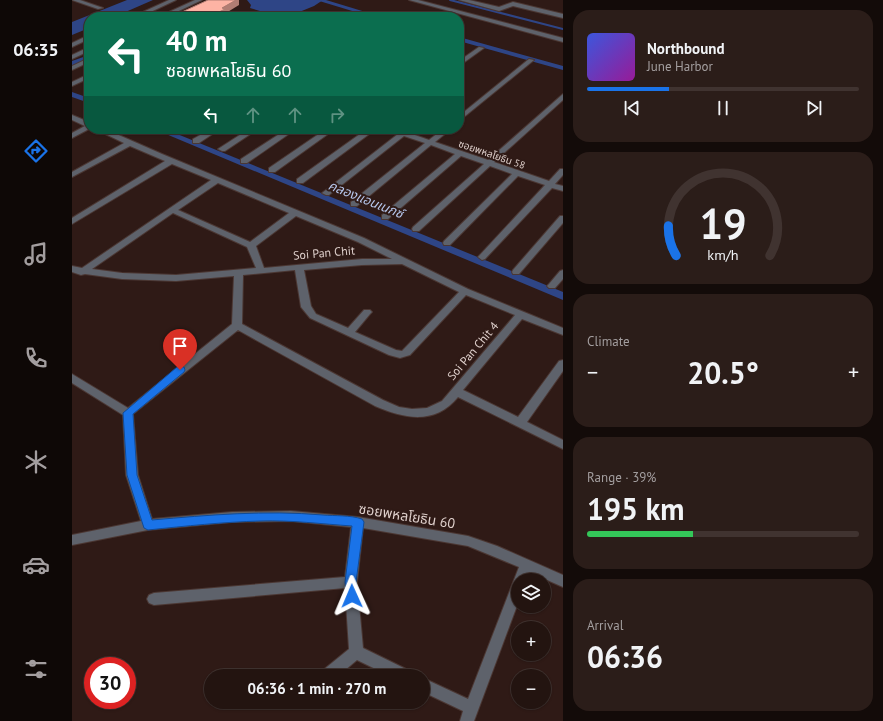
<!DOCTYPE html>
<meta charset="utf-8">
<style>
body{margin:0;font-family:"PT Sans","Noto Sans Thai",sans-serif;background:#2b1d19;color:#f1f3f6;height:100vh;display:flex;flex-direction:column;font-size:15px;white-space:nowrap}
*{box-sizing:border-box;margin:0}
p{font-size:13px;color:#a39e9f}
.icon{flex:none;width:22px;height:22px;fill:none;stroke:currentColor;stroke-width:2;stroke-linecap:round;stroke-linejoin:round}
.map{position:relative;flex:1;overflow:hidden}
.details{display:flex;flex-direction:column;gap:10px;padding:10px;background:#130b09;width:320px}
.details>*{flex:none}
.banner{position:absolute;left:12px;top:12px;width:380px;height:122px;border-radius:16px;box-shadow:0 1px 3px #0004,0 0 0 1px #403330;background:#0b6e4f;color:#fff;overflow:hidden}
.fabs{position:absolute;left:439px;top:573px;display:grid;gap:8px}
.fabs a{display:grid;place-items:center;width:40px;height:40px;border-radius:50%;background:#231410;box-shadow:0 1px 3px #0004,0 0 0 1px #403330;font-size:20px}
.speed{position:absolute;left:12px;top:657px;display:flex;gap:8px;font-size:20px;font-weight:700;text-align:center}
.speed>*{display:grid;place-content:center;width:52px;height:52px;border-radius:50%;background:#231410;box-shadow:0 1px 3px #0004,0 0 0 1px #403330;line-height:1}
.speed .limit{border:6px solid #d22;background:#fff;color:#111}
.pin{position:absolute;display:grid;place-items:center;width:34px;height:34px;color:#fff;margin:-41px -17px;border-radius:50% 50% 50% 0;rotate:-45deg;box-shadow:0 0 4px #0007}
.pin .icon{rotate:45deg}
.me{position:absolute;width:44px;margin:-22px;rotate:359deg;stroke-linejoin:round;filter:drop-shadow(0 0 3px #0008)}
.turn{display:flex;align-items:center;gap:14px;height:84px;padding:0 16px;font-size:18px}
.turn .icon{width:52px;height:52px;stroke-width:2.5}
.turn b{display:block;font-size:28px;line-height:34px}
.lanes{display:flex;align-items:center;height:38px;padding:0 16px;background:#0003;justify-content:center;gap:20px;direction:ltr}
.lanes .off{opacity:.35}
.big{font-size:30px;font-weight:600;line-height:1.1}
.details .tile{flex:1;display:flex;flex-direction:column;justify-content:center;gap:6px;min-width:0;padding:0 14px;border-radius:16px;background:#2b1d19}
.details .dial{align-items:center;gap:0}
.dial svg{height:104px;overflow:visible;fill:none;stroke:#403330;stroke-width:7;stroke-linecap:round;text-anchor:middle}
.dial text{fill:#f1f3f6;stroke:none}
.song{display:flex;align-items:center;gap:12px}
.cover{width:48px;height:48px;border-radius:6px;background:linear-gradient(135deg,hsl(230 70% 55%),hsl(300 70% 35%))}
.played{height:4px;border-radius:2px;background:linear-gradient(90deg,#1a73e8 30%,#403330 30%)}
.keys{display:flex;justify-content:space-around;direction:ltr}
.heat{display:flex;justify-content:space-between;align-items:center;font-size:22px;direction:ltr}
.charge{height:6px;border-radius:3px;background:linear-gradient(90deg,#34c759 39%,#403330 0)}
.trip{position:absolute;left:132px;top:669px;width:226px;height:40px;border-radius:20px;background:#231410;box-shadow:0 1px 3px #0004,0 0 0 1px #403330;font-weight:600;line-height:40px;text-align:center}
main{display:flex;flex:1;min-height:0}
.tab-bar{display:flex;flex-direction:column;width:72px;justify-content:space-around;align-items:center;background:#0e0806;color:#a39e9f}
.tab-bar .icon{width:28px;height:28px}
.tab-bar .current{color:#1a73e8}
.tab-bar b{font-size:18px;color:#f1f3f6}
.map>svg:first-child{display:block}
</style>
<main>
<nav class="tab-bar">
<b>06:35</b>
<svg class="icon current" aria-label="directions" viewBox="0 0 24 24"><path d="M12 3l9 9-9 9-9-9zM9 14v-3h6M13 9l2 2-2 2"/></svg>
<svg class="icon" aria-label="music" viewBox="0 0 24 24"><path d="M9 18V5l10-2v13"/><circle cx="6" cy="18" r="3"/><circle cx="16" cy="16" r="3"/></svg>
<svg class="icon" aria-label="phone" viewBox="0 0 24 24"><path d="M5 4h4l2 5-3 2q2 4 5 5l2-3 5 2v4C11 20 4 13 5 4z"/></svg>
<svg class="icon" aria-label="climate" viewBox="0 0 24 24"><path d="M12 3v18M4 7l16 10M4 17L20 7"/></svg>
<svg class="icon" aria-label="car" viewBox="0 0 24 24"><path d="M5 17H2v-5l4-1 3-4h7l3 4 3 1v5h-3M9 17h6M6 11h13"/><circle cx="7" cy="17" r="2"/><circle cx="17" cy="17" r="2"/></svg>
<svg class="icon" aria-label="filters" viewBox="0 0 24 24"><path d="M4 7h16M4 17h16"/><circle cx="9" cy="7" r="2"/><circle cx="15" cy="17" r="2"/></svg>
</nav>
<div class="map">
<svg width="491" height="721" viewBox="0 0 491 721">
<rect width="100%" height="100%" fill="#2f1a16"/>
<g fill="#2e4586">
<polygon points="55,0 81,0 42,17 17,17 17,28 0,35 0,22"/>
<polygon points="175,0 251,0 242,6 215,17 197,17 198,14 178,8 179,5"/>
</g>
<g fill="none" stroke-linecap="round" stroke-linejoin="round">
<polyline stroke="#2e4586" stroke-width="2" points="378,0 491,29"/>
<g fill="#2e4586" fill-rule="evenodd">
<polygon points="244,0 254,0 310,17 300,17"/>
<polygon points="387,37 491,66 491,70 387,41"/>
<polygon points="17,55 17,60 0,66 0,61"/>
<polygon points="0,92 17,98 17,103 0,97"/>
<polygon points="82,129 93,129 491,292 491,300"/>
</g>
<g stroke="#4b3733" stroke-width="2">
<g id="minor">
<polygon points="0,0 8,0 31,8 26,9"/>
<polygon points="97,0 104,0 68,17 60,17"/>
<polygon points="123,0 130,0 94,17 86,17"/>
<polygon points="337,0 346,0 491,38 491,42"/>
<polygon points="387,0 397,0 427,7 441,2 491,14 491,18 441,6 427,11"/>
<polygon points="270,12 275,13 270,17 263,17"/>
<polygon points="17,35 17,39 0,47 0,43"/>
<polygon points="17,47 17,51 0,59 0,55"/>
<polygon points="407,47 412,48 387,66 387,61"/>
<polygon points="17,58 17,62 0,70 0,66"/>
<polygon points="457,59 462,60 387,121 387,116"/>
<polygon points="17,74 17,78 0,86 0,82"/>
<polygon points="17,91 17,96 14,95 14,93"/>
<polygon points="491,94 491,100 422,162 477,181 488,169 491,169 491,175 483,184 491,186 491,191 480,188 413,259 410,260 406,257 473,185 446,176 378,245 372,245 371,243 372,241 440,174 418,166 347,231 341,231 340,229 341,227 412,164 389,156 316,219 310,219 310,215 383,154 359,145 285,206 279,206 279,202 353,143 332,136 257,195 254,195 250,193 326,134 315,129 326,129 357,140 371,129 379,129 363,142 416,160"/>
<polygon points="0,115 17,122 17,129 0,138 0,133 13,126 0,120"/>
<path d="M23,129H33L90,154L292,238L396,289L491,328V335L450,319L391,390L446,417L487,361L491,360V371L455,422L491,440V449L386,397C363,425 333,419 303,406L166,330L61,414L66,475L80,519L160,512L219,511L286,517L396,536L425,546L491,575V587L457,572L454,580H446V603L402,721H388L391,711L351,692V678L396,699L447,567L396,546L291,528L285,582L291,648L338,671L340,676H318L285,660L266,676H248L250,671L277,649L273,588L82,605L77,603L75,599L77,595L82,593L273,577L279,527L219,521L160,522L76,530L0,545V535L69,521L54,475L51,415L0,383V374L56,408L160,324L162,276L104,281L50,279L13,274L9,275L0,272V266L10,268L139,180L100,164L0,224V218L93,161L58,146L0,177V172L52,143ZM146,183L217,213L178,242L106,210ZM101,213L175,247L184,268L104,275L50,273L20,269ZM224,216L286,242L320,259H290L192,268L184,246ZM330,264L387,292L330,351L324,350L283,332L298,314L300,312L298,310H292L276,328L244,314L239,306L232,270L290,265ZM223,270L229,307L238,318L317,355L328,358L338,355L394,295L443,315L370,401L355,408L340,409L327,407L311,400L170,324L171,275Z"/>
<polygon points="139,129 148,129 127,143 121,143 121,139"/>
<polygon points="177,129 186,129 153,151 150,151 146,149"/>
<polygon points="215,129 224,129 175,163 169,163 169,159"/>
<polygon points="254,129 263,129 203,172 197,172 197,168"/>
<polygon points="295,129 304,129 231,183 225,183 225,179"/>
<polygon points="488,216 491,216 491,223 447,274 441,274 440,272 441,270"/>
<polygon points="491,270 491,279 483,288 477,288 475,286 477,284 488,271"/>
</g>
</g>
<use href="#minor" fill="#5e626b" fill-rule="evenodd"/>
</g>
<polygon fill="#b17d73" points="164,0 167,0 167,5 154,13 154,16 151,17 137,17 150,8"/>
<polygon fill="#fdb3a4" stroke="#b17d73" points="136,0 164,0 150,8 153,9 137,17 99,17"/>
<path fill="#1a73e8" stroke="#114b97" d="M108,366L112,367L113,370L112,372L61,414L65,475L80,520C137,515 193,510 251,515C263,516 278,515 290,519L292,522L284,582L286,596L284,600L280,601L275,600L273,582L280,526C250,524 219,520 189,521C151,522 114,526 76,530L72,528L55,475L51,413L105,367Z"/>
<g text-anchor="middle" stroke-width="4" stroke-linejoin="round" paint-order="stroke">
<g font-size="10" fill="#dfd0cc" stroke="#2f1a16">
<text transform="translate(420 154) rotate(19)" y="4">ซอยพหลโยธิน 58</text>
</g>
<g font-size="12" fill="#dfd0cc" stroke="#2f1a16">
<text transform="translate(252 253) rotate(-5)" y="4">Soi Pan Chit</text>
<text transform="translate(401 351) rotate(-50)" y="4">Soi Pan Chit 4</text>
</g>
<g font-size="13" font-style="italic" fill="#b7c7ed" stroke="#2f1a16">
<text transform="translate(294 199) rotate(22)" y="5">คลองแอนเนกซ์</text>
</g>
<g font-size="14" fill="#dfd0cc" stroke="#2f1a16">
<text transform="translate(335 516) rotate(9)" y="5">ซอยพหลโยธิน 60</text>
</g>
</g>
</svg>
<div class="fabs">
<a><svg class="icon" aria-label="layers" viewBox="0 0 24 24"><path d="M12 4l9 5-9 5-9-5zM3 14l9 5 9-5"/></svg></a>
<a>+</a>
<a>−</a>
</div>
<div class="speed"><div class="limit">30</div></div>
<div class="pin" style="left:108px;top:370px;background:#d93025"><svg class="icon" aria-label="arrive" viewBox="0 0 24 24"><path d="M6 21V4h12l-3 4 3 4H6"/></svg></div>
<svg class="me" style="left:280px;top:596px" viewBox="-20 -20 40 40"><path d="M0-17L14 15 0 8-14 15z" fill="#1a73e8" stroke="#fff" stroke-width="4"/></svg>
<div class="trip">06:36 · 1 min · 270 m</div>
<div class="banner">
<div class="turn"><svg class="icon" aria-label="left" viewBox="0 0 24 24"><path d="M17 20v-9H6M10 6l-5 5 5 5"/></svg><div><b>40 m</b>ซอยพหลโยธิน 60</div></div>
<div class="lanes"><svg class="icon" aria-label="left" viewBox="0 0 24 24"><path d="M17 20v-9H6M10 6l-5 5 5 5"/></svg><svg class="icon off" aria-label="ahead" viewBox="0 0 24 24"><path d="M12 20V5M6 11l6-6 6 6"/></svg><svg class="icon off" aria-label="ahead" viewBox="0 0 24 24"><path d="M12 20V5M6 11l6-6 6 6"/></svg><svg class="icon off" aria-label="right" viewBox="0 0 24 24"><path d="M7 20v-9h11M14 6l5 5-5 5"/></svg></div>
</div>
</div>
<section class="details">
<div class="tile">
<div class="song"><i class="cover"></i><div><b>Northbound</b><p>June Harbor</p></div></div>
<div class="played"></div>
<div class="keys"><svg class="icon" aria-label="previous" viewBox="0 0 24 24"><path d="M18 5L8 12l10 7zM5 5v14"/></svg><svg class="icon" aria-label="pause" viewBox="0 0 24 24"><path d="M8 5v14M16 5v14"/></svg><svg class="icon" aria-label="next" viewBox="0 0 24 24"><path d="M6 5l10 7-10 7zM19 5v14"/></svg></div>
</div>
<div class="tile dial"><svg viewBox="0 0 100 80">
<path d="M14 69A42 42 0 1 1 86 69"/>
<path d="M14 69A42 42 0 0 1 8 46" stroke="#1a73e8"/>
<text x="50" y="56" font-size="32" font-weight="700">19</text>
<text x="50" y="72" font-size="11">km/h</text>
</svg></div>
<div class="tile"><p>Climate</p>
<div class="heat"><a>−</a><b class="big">20.5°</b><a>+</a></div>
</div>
<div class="tile"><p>Range · 39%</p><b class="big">195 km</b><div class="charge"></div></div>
<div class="tile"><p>Arrival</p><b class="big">06:36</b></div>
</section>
</main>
